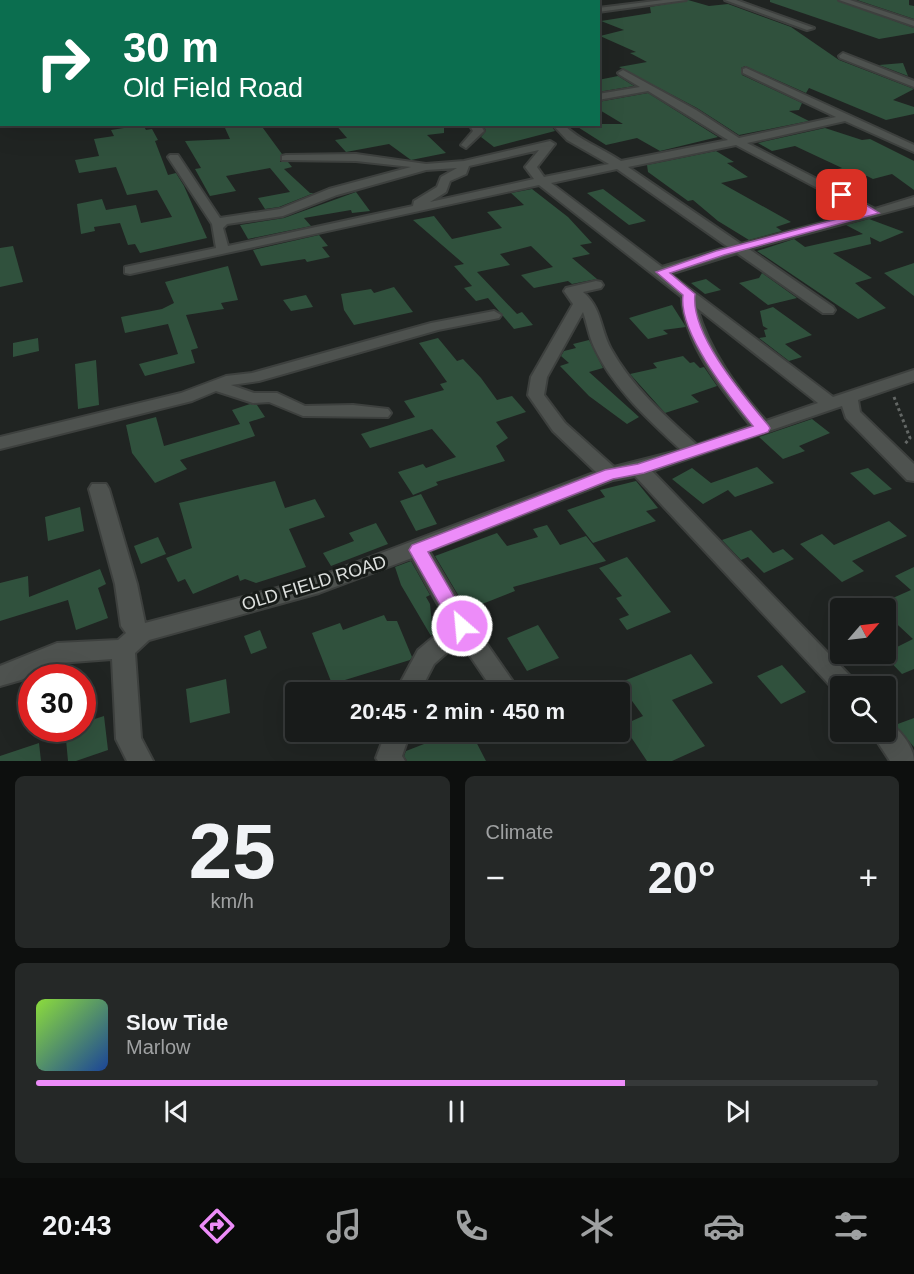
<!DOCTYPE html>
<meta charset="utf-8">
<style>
body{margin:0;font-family:Arial,sans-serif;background:#252827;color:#f1f3f6;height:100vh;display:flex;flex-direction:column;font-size:22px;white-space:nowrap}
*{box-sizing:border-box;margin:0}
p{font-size:20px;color:#9fa1a2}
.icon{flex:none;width:33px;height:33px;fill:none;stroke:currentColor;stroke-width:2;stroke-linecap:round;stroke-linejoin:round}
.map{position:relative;height:761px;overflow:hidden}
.details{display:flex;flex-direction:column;gap:15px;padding:15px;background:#0d0f0e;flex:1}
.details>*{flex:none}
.banner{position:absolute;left:0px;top:0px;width:600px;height:126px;box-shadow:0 6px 24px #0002,0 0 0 2px #363939;background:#0b6e4f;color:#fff;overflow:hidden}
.needle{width:39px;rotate:62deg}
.controls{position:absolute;left:830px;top:598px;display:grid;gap:12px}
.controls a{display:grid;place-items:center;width:66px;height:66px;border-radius:6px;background:#181b1a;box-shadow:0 6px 24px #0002,0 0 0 2px #363939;font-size:30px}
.speed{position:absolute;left:18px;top:664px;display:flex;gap:12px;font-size:30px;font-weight:700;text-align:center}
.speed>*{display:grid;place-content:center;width:78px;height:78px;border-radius:50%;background:#181b1a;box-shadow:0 6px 24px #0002,0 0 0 2px #363939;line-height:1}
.speed .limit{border:9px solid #d22;background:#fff;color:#111}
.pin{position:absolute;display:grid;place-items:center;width:51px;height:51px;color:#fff;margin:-26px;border-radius:12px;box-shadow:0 3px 9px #0006}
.me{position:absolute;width:66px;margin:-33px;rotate:333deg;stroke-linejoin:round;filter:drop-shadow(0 0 4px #0008)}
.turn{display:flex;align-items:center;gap:21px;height:126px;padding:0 24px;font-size:27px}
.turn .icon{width:78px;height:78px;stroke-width:2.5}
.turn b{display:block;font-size:42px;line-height:51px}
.big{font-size:45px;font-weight:700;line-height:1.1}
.details .tile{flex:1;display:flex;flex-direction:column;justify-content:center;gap:9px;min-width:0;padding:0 21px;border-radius:9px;background:#252827}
.details .dial{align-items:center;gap:0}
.dial b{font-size:78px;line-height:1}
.song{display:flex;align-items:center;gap:18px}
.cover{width:72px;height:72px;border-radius:9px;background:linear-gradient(135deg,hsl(90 70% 55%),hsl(220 70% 35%))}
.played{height:6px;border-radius:3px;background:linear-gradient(90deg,#ed8cf9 70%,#363939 70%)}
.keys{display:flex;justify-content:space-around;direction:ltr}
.heat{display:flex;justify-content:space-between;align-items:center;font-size:33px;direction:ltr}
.details .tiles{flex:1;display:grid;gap:15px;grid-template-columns:1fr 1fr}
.tile:last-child{grid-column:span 2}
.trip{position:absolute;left:285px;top:682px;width:345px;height:60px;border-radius:6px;background:#181b1a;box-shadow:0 6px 24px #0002,0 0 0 2px #363939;font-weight:700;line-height:60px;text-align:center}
.dock{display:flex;height:96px;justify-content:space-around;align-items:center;background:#0a0b0a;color:#9fa1a2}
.dock .icon{width:42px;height:42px}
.dock .on{color:#ed8cf9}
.dock b{font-size:27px;color:#f1f3f6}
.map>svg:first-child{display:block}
</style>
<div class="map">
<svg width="914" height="761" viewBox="0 0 914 761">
<rect width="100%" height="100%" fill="#202422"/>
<g fill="#30513d">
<polygon points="688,0 709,6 728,4 791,27 839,60 914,89 893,100 914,107 914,114 886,120 809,88 806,93 745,66 741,68 742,75 802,103 799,110 789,111 809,121 739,135 697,108 619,67 647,62 630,53 636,52 600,36 624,30 601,21 651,13 650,7"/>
<polygon points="770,0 837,0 914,28 914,33 879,39 770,2"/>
<polygon points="857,0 909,0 909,5 914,6 914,19"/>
<polygon points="903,63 908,76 879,65"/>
<polygon points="618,76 634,86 598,92 598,80"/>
<polygon points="648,93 718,137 660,151 637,138 606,145 573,124 623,124 598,109 598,102"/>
<polygon points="260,124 282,154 280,162 288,162 292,167 284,169 310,193 314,193 279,207 265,209 258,198 290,192 270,168 226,176 236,191 210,196 195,169 201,168 185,141 230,139 225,128"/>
<polygon points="335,124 444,124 444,133 427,135 446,153 411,160 389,144 346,152 335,140 347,138"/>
<polygon points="483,124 550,124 555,131 494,147 481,137 486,131"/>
<polygon points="143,125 146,130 152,129 158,140 155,141 168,175 176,173 184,186 207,238 140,253 135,244 128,245 120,223 94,227 95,231 81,234 77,204 102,199 106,210 136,205 141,223 172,217 157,190 127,195 116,167 79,173 75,160 99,156 94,139 114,136 111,130"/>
<polygon points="825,128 862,140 870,139 914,161 914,190 892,174 873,179 867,176 839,183 821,173 842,168 795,146 772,151 758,143"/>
<polygon points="716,151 734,162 727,163 748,177 721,183 791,222 776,227 782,231 749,240 718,221 693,200 688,201 648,172 647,165"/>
<polygon points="532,189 568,217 592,243 580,245 590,254 572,258 597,279 572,284 568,281 534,288 521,275 553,267 531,246 500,254 510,265 477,272 517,314 522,312 533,325 514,329 488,298 476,301 464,288 472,286 454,266 464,264 413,220 434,216 452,239 502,228 487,212 524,205 511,193"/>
<polygon points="603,189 646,221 629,225 587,193"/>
<polygon points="356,192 370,211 352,213 351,210 304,218 311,226 248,239 240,225 284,218"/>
<polygon points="869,219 904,232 880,242 870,237 871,244 833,253 872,278 855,283 886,308 858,319 757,251 794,239 805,247 863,234 846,225"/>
<polygon points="319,235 328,246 322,247 330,257 307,262 305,259 261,266 253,250"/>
<polygon points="13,246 23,282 0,287 0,248"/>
<polygon points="914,263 914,296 884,273"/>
<polygon points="228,266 238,300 221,303 224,309 186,315 198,348 191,350 195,363 145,376 139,364 178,354 168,324 125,333 121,317 162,309 174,303 165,282"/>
<polygon points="762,273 797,298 768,305 739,283 759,278"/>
<polygon points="706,279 721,290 705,294 691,283"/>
<polygon points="394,287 413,312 354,325 344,310 341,294 371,289 374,293"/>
<polygon points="306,295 313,307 291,311 283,300"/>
<polygon points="672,305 686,327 663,330 668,334 648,339 629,318"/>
<polygon points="773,307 812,335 785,344 802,357 789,361 759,338 766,337 764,330 768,329 763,326 760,311"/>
<polygon points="38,338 39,351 13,357 13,343"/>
<polygon points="438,338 457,361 463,359 481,378 497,400 512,396 526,412 496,422 508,438 496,446 505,461 436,482 438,485 413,495 398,472 423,464 426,468 456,457 432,429 370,448 361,434 415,417 404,401 444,390 440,384 447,382 419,343"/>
<polygon points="589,340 603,368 589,372 639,417 627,424 589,396 560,366 569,363 561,356 564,351 576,348 573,344"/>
<polygon points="683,356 690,363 694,362 700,368 704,367 717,386 691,395 699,402 665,413 630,374 657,368 653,363"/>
<polygon points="96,360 99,405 78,409 75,364"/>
<polygon points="250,404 257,405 265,417 249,422 255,436 180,460 187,469 155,483 132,453 126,425 156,417 164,446 240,424 232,410"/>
<polygon points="812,419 830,433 799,446 805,451 783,459 759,437"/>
<polygon points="757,467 774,483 735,497 728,490 703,504 672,479 692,468 711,483"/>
<polygon points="868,468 892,489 874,495 850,473"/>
<polygon points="275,481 285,508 315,499 325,517 289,529 306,567 256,583 245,579 240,581 238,575 193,594 185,579 178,582 166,558 192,548 179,503"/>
<polygon points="636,481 658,508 646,511 656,521 593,543 567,510 605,497 600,490"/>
<polygon points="421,494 437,524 416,531 400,501"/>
<polygon points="80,507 84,531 48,541 45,517"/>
<polygon points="889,521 907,536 852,561 864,571 842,582 800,544 822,534 834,545"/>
<polygon points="376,523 388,544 331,566 323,553 354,541 349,533"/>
<polygon points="547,525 560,545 586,536 606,561 513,587 515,591 467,610 435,556 497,533 507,546 538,537 533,529"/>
<polygon points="751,530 773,553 783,549 794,559 764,573 748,557 741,560 722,540"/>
<polygon points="158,537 166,554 141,564 134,546"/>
<polygon points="627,557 671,612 627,630 619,619 629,615 616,598 622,596 599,568"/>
<polygon points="411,561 430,595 426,597 430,604 433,634 431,636 401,585 395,567"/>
<polygon points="914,567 914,669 902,674 883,654 913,639 885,613 885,609 877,605 911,590 895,576"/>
<polygon points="100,569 106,584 98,588 108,618 76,630 68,600 0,621 0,583 28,576 29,597"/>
<polygon points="384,615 387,621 397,621 412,657 410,660 332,684 312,633 340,623 343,630"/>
<polygon points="538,625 559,658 527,671 507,638"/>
<polygon points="260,630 267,648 251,654 244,636"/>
<polygon points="691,654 713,683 672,700 705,746 672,761 647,761 623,725 643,716 619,683"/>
<polygon points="782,665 806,692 781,704 757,676"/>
<polygon points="226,679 230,713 190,723 186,689"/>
<polygon points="104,716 108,750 76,761 68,761 65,729 82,729 82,723"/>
<polygon points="914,718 914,747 895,725"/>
<polygon points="439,732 471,732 486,761 407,761 404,756 406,751 442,737"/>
<polygon points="39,743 41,761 0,761 0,756"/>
</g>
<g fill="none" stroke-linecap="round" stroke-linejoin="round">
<g stroke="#3d403e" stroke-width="4">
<g id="minor">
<polygon points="46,0 54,0 54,2 47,2"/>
<rect x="184" y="0" width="8" height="2"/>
<polygon points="487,0 495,0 496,2 488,2"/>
<polygon points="663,0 686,0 598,12 598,8"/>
<polygon points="725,0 736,0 814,28 807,30"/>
<polygon points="839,0 850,0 914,21 914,26"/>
<polygon points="843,53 914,81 914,87 840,58 839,56"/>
<path d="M746,68L914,145V152L845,121L747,143L875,209L914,197V205L749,249L833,307L835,310L833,313H823L737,253L670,274L833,397L914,370V381L858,400L860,412L914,464V481L907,480L846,418L842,406L652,471L854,680L858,687H840V695L838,694L635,476L613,480L429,551L470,620L521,693H495L460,641L434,664L419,693H395L418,650L449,624L412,558L319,593L149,640L135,653L141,738L153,761H127L116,739L112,659L59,663L21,680L0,686V666L57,643L118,640L126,633L121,626L115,584L89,489L92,484H106L109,489L137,584L145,623L315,578L596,472L553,431L528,395L531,377L573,304L564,291L566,288L596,281L601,282L603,285L601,288L583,292C602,308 600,329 611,349C632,387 665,416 697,445L751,426C722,390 684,344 682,297L539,185L130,274L125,273V267L216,248L212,224L168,157L170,155H178L220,218L280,209L329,189L411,167L356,161L282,160V156L286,155L356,154L426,164L464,161L550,141L555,144L537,167L544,177L609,164L567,140L552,124H563C580,141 602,148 621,161L728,140L648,91L598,100V94L640,87L620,75L618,73L623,70L696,110L739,138L836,117L743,73V69ZM736,145L863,212L741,244L628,167ZM539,150L525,167L534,179L430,202L446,192L450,181L466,174L469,166ZM457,168L441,177L437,187L414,201L413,206L228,246L223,228L227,224L283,216L337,195L426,170ZM617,169L728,247L662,267L551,183ZM697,308L818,403L766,421C737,388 709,351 697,308ZM583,312C587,323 589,336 594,347C613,388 649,420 681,450L614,467L565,423L544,395L547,377Z"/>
<polygon points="469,124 480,124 484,131 466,148 461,145 473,131"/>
<polygon points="494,311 501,315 499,318 438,330 259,381 231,385 254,393 277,393 305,406 353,405 388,409 391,413 388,417 303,416 269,402 253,403 216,391 192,401 0,449 0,437 181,393 226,376 252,373 431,323"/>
<path d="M885,721C899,727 914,747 914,761H890L871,732H885Z"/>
<polygon points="386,732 410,732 402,756 405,761 378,761 376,758"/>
</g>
</g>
<polyline stroke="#636765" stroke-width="3" stroke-dasharray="3 3" stroke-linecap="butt" points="894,397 910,438 904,445"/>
<use href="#minor" fill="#4e524f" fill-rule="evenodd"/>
</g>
<path fill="#ed8cf9" stroke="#9a5ba2" stroke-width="1.5" d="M839,193H846L879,213L724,255L670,273L695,294C690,334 743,395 768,425L770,428L768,432L644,473L613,479L428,552L471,626L468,631L462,633L455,631L409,550L412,545L605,470L638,464L753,426C730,397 678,333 683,295L656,272L716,251L864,212L839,197Z"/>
<g text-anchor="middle" stroke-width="6" stroke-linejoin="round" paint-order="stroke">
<g font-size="18" fill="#dde0de" stroke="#171b18">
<text transform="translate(314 583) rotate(-17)" y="6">OLD FIELD ROAD</text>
</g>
</g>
</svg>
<div class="controls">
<a><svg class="needle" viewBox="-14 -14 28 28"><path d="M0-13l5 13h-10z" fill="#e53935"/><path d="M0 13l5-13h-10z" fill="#9fa1a2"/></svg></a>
<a><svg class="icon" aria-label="search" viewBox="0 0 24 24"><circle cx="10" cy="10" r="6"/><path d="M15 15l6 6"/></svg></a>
</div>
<div class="speed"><div class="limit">30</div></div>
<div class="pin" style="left:842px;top:195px;background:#d93025"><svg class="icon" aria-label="arrive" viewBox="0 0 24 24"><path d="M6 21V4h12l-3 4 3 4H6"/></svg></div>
<svg class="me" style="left:462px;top:626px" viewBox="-20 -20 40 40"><circle r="17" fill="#ed8cf9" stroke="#fff" stroke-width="3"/><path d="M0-11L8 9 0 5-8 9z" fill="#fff"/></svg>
<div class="trip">20:45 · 2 min · 450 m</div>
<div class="banner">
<div class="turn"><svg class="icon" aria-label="right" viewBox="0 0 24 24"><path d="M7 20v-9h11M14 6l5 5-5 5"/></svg><div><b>30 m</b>Old Field Road</div></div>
</div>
</div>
<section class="details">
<div class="tiles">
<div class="tile dial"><b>25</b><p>km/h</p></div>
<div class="tile"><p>Climate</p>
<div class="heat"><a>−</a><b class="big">20°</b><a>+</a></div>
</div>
<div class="tile">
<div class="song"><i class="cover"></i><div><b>Slow Tide</b><p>Marlow</p></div></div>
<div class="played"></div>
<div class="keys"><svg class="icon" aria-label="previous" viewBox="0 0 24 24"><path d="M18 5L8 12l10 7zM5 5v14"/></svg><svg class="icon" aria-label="pause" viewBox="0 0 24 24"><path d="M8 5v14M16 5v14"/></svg><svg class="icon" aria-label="next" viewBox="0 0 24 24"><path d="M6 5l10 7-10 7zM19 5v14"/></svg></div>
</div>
</div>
</section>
<nav class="dock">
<b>20:43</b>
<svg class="icon on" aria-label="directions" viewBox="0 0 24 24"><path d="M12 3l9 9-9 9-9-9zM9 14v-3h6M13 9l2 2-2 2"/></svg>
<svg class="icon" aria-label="music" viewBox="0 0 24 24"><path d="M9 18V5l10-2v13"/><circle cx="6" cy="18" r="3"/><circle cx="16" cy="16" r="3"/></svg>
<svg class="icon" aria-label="phone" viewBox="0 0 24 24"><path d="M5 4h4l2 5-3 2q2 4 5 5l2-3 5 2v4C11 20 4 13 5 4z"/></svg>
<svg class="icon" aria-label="climate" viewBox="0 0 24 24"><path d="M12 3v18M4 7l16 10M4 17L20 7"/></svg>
<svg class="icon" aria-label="car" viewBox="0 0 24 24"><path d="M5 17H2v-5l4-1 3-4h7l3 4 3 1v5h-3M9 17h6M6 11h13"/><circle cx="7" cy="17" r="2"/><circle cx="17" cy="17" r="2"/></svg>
<svg class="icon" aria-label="filters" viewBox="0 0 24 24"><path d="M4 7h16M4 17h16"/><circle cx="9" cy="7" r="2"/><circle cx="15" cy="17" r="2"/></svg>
</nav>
